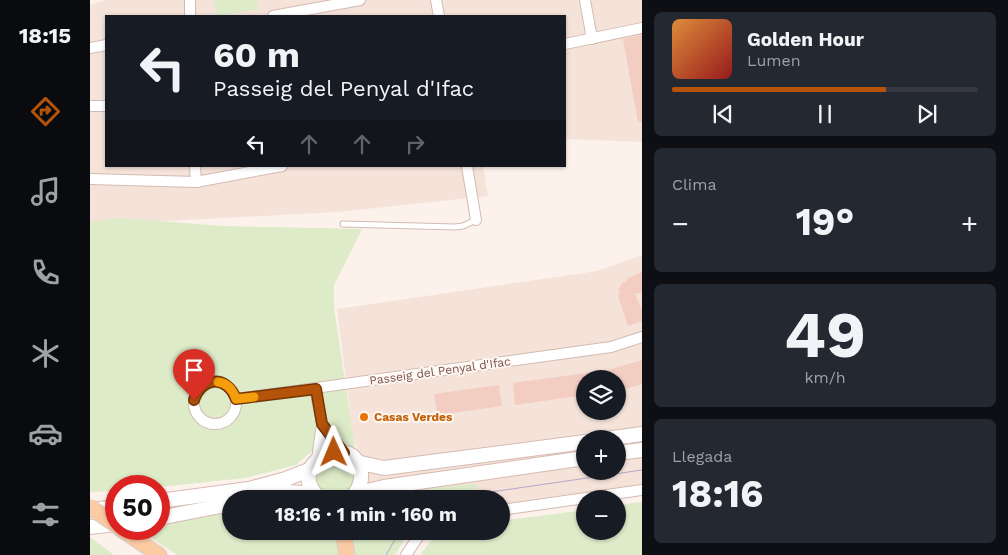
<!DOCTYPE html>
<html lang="es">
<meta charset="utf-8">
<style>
body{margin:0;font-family:"Work Sans",sans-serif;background:#242831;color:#f1f3f6;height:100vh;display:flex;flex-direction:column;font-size:19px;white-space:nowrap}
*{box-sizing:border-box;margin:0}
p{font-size:16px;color:#9ea1a6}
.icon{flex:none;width:28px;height:28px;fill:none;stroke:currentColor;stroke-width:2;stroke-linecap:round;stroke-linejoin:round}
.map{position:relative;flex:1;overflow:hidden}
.sheet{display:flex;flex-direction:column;gap:12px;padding:12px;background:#0d0f14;width:366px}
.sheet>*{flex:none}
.hud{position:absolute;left:15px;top:15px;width:461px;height:152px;border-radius:0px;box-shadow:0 1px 4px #0004;background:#171b24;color:#f1f3f6;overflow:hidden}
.controls{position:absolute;left:486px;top:370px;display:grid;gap:10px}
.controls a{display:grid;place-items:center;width:50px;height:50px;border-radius:50%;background:#171b24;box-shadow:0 1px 4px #0004;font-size:25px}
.speed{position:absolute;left:15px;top:475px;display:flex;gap:10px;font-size:25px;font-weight:700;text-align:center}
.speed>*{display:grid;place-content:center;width:65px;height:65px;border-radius:50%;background:#171b24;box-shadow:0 1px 4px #0004;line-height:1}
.speed .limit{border:8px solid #d22;background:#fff;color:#111}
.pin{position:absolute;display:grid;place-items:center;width:42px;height:42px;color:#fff;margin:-51px -21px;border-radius:50% 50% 50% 0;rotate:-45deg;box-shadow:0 0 5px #0007}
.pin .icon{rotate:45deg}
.me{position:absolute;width:55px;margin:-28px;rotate:359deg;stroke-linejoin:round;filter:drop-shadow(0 0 4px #0008)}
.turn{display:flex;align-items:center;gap:18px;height:105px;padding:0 25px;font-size:22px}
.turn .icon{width:65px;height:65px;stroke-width:2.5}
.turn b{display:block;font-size:35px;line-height:42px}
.lanes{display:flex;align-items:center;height:48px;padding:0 25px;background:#0003;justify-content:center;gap:25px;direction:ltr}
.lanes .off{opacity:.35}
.big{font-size:38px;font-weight:700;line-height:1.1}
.sheet .card{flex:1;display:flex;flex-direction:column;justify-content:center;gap:8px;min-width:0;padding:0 18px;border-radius:8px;background:#242831}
.sheet .dial{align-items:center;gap:0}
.dial b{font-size:65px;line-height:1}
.song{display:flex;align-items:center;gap:15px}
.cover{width:60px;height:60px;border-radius:8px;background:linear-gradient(135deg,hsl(30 70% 55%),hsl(0 70% 35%))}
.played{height:5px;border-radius:2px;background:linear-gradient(90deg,#b45309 70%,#363941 70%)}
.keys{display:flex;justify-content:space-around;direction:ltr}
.heat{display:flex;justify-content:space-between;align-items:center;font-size:28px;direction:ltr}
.trip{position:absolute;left:132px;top:490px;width:288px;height:50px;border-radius:25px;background:#171b24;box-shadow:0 1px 4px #0004;font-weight:700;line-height:50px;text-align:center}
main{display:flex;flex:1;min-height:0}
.tabs{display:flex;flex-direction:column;width:90px;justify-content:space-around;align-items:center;background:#090b0e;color:#9ea1a6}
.tabs .icon{width:35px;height:35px}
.tabs .selected{color:#b45309}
.tabs b{font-size:22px;color:#f1f3f6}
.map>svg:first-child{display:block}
</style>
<main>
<nav class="tabs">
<b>18:15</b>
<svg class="icon selected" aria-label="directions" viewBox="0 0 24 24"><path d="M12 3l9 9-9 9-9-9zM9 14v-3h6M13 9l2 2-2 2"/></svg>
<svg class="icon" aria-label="music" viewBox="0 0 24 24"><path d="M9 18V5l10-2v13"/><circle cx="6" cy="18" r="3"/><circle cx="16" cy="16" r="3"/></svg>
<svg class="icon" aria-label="phone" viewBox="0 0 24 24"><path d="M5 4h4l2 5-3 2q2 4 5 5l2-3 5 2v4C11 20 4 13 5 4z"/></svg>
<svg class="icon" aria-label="climate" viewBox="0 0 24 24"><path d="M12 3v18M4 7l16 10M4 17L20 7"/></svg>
<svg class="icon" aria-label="car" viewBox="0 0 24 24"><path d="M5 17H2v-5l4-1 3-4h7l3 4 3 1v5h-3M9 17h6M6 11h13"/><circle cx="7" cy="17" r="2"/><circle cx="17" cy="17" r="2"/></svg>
<svg class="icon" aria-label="filters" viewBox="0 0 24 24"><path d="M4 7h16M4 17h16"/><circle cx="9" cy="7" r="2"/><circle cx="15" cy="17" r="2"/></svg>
</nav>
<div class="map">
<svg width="552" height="555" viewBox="0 0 552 555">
<rect width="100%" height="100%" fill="#fdf2eb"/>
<g fill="#f5e3d9" fill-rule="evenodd">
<polygon points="16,0 552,0 552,142 475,139 475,16 16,16 16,166 393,166 398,196 248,212 0,225 0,5"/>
<path d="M552,255V489L411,510V499H282L263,436L247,309L507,271ZM495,379H528V411H495ZM495,439H528V471H495Z"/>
</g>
<g fill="#ddebc8">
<polygon points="124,0 167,0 169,9 127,16"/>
<polygon points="29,218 133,226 272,229 244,285 244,307 265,448 222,451 206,465 155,478 69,487 26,486 26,491 0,492 0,222"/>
<circle cx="245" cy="478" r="20"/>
<polygon points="386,483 388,499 274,499 283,496"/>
<polygon points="552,502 552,555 330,555 340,542 356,531 411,531 411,521 495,510 495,531 528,531 528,505"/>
<polygon points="141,512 141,531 245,531 250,555 88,555 47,529 69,529 69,525"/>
<polygon points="260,531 320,531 305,555 263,555"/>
<polygon points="0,537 24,555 0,555"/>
</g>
<g fill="#f3ccc2">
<polygon points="552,35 552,122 548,122 533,39"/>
<polygon points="552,272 552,292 545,294 552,310 552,321 538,326 528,296 530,292 528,290 533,282 536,282 538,278"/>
<polygon points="552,360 552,384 528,391 528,379 495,379 495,395 425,405 423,383 518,370"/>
<polygon points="409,385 412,406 347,415 344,394"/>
</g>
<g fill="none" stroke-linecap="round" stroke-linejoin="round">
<g stroke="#d2bbb2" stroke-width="7">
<polyline id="lane" points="253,224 365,227 373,226 386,220"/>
</g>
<g stroke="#d2bbb2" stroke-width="12">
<g id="street">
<polyline points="100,0 100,16"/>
<polyline points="346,0 349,16"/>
<polyline points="495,0 502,39"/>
<polyline points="183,16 270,0"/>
<polyline points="475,44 552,28"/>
<polyline points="0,48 16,45"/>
<polyline points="0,106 16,106"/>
<polyline points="105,166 106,182"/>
<polyline points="377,166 386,220"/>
<polyline points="0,179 106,182 192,166"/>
<circle cx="125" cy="403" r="21"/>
<polyline points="225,389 232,424 227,459"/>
<polyline points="146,399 521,347 552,337"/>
<polyline points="232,424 254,453"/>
<polyline points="411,510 552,490"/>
<polyline points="316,555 328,537 335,531"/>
</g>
</g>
<g stroke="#d7bbb2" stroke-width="16">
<g id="secondary">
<polyline points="516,439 552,434"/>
<polyline points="528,453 552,450"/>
<polyline points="266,462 294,468 495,442"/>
<polyline points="265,494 294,487 495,458"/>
<polyline points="169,499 198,492 226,494"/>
<path d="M231,499C190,467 263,426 271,473C272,483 268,491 261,498"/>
<polyline points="69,501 159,489 196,479 221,469"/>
<polyline points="0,510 26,507"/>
<polyline points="69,518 141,504"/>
<polyline points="0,527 26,524"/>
</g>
</g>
<g stroke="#d9cfcd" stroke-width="17">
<g id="primary">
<polyline points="31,529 69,555"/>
<polyline points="255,531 254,537 257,555"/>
</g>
</g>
<use href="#lane" stroke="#fff" stroke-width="5"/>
<use href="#street" stroke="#fff" stroke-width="10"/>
<use href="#secondary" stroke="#fff" stroke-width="14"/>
<use href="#primary" stroke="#fbcba4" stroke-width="15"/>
<g stroke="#b3a7c8" stroke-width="1">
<polyline points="353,499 552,470"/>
<polyline points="296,555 310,531"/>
</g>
<g stroke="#d9cfcd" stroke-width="17" stroke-linecap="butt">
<polyline id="primary-bridge" points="0,507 26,525"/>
</g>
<use href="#primary-bridge" stroke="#fbcba4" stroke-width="15"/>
</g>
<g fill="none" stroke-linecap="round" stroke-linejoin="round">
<g stroke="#753606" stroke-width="12">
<path id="route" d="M104,400C112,376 137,375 146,399L226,389L232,424L254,453L244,452"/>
</g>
<use href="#route" stroke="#b45309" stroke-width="9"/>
<path stroke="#f59e0b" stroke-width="9" d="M128,382C138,383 143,390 146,399L164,397"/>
</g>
<circle fill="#e8710a" stroke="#fff7f1" stroke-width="2" cx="274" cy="417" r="5"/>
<g text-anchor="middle" stroke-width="4" stroke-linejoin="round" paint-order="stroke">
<g font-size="12" fill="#79544c" stroke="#fff7f1">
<text transform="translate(350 371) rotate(-8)" y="4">Passeig del Penyal d'Ifac</text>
</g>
<g font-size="12" font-weight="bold" fill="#c56008" stroke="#fff7f1" text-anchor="start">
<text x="284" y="421">Casas Verdes</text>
</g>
</g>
</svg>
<div class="controls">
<a><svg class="icon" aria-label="layers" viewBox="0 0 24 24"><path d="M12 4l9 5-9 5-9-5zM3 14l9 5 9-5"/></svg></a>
<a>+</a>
<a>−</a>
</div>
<div class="speed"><div class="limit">50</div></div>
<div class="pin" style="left:104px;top:400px;background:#d93025"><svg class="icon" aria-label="arrive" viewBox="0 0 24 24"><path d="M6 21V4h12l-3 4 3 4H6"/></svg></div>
<svg class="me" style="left:244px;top:452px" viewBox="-20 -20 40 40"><path d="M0-17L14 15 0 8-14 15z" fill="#b45309" stroke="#fff" stroke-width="4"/></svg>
<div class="trip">18:16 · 1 min · 160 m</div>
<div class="hud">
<div class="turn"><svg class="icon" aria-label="left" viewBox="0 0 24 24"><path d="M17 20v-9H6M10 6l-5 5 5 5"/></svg><div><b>60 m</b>Passeig del Penyal d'Ifac</div></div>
<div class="lanes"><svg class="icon" aria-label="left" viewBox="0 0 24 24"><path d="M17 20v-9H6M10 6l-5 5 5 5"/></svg><svg class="icon off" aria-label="ahead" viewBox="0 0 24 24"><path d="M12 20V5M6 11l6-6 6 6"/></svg><svg class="icon off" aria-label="ahead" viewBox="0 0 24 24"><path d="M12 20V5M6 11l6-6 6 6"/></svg><svg class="icon off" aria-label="right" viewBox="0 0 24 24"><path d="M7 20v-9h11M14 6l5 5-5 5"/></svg></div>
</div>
</div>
<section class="sheet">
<div class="card">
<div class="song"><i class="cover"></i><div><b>Golden Hour</b><p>Lumen</p></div></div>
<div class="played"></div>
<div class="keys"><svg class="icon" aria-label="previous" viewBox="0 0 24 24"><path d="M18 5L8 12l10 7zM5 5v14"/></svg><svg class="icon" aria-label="pause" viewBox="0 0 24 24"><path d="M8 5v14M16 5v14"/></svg><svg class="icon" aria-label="next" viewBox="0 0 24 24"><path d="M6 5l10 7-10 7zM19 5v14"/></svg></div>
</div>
<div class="card"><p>Clima</p>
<div class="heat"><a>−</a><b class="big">19°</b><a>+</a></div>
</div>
<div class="card dial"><b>49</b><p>km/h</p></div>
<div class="card"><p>Llegada</p><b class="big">18:16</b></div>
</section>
</main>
